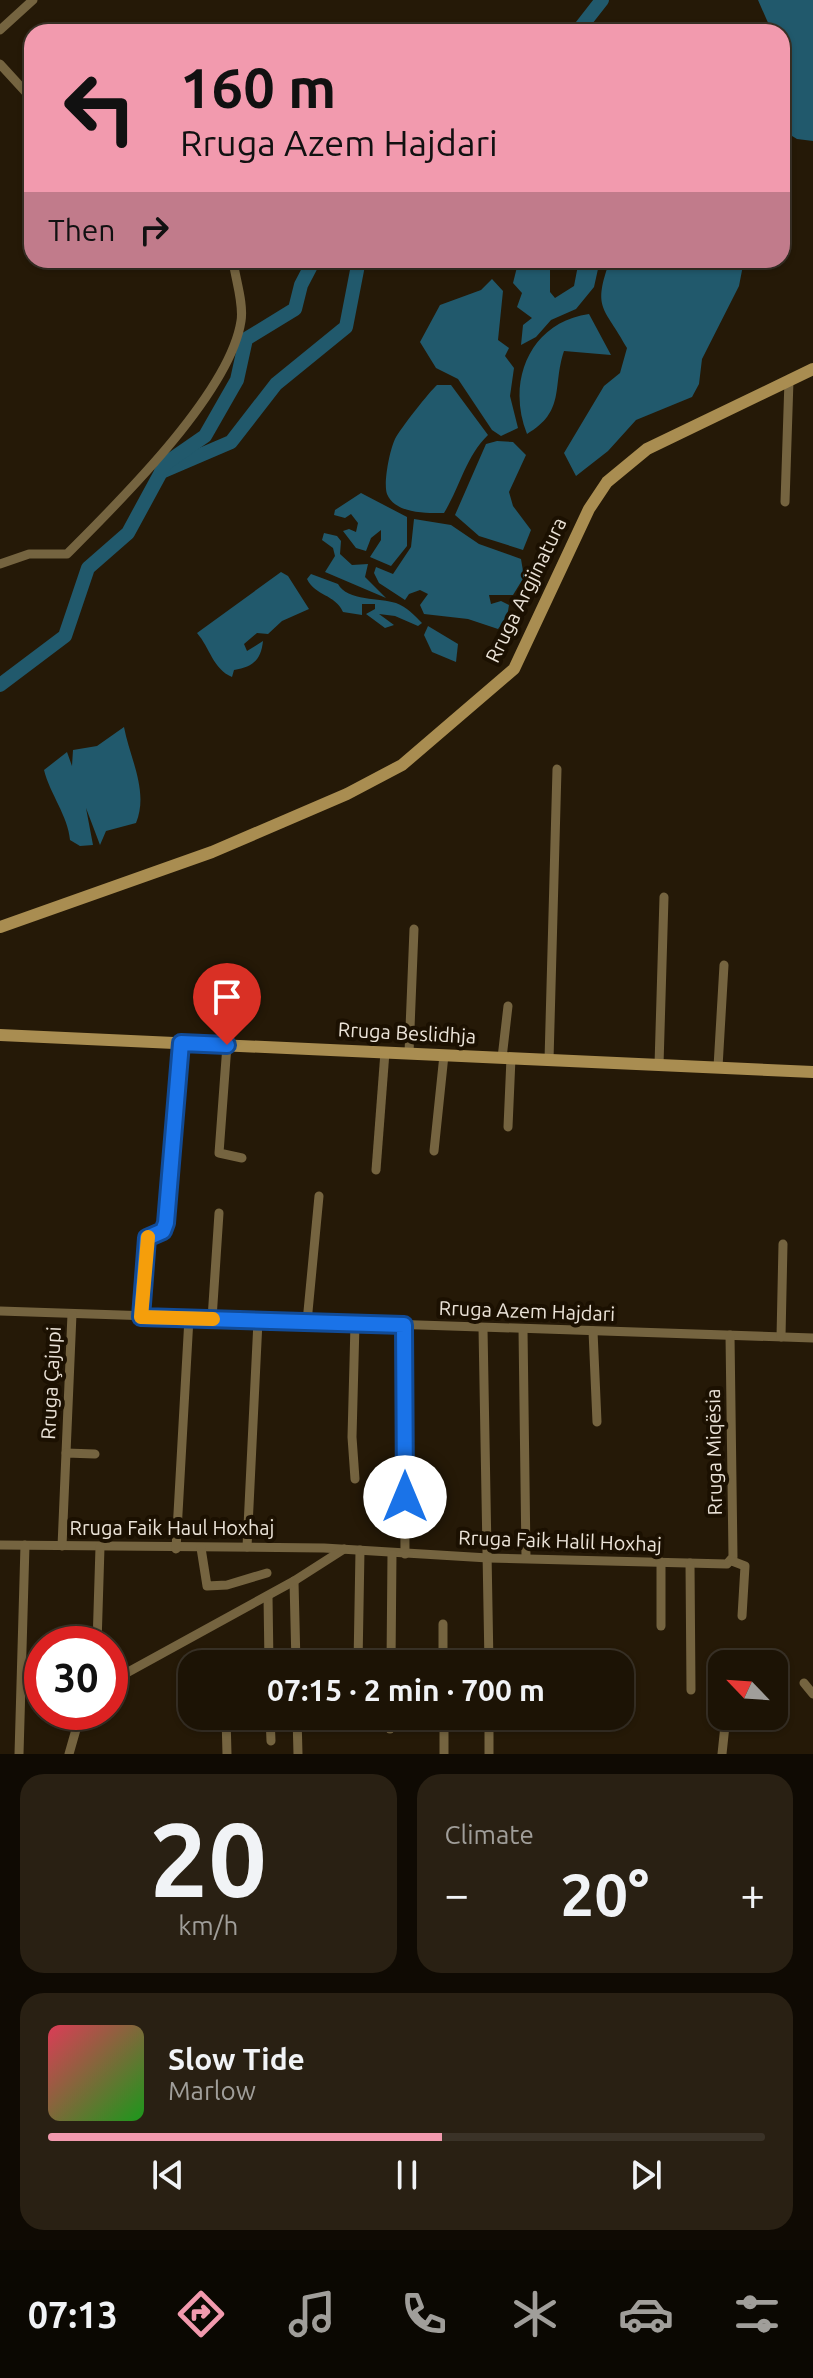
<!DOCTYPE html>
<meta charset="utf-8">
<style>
body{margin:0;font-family:Ubuntu,sans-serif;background:#292013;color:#f1f3f6;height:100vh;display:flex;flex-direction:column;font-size:30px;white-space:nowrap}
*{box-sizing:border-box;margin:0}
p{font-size:26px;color:#a09e9a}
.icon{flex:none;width:44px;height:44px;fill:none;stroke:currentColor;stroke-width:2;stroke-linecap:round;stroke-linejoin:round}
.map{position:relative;height:1754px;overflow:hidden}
.drawer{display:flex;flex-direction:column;gap:20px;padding:20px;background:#0f0a03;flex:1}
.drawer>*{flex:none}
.guide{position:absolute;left:24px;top:24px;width:766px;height:244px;border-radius:24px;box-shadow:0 2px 6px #0004,0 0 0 2px #3a3227;background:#f29aae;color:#111;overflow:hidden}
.needle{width:52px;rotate:295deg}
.fabs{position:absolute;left:708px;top:1650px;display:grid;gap:16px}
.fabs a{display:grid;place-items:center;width:80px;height:80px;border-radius:16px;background:#1c1305;box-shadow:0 2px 6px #0004,0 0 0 2px #3a3227;font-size:40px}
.speed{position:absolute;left:24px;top:1626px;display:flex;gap:16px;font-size:40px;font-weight:700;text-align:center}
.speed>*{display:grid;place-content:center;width:104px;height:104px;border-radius:50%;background:#1c1305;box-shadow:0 2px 6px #0004,0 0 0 2px #3a3227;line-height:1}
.speed .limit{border:12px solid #d22;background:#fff;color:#111}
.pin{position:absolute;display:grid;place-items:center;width:68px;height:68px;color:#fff;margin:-82px -34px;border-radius:50% 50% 50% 0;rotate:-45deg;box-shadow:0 0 8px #0007}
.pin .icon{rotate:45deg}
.me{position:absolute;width:88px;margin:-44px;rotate:0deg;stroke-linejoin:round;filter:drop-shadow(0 0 6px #0008)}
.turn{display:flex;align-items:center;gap:28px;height:168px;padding:0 24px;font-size:36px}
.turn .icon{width:104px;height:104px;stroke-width:2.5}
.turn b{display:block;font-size:56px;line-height:68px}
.then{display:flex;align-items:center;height:76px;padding:0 24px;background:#0003;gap:16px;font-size:30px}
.big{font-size:60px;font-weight:700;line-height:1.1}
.drawer .card{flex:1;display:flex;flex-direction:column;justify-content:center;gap:12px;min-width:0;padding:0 28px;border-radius:24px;background:#292013}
.drawer .dial{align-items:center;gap:0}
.dial b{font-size:104px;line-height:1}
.song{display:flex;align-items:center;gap:24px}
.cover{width:96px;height:96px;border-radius:12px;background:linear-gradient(135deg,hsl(350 70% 55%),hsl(120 70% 35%))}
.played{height:8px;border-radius:4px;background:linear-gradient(90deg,#f29aae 55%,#3a3227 55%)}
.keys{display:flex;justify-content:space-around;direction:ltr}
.heat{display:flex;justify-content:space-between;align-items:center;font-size:44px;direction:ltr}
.drawer .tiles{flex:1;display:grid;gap:20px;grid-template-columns:1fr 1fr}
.card:last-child{grid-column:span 2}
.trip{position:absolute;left:178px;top:1650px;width:456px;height:80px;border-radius:24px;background:#1c1305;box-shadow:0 2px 6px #0004,0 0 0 2px #3a3227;font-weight:700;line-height:80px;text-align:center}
.menu{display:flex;height:128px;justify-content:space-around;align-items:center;background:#0b0802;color:#a09e9a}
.menu .icon{width:56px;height:56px}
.menu .active{color:#f29aae}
.menu b{font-size:36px;color:#f1f3f6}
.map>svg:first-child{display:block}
</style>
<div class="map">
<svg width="813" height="1754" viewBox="0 0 813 1754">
<rect width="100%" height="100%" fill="#251907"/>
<g fill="#21596c">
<polygon points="758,0 813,0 813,141 797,139 782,130 782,32 769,32 769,25"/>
<polygon points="511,260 550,260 550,292 555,298 574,286 579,260 600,260 594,287 576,309 551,320 536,337 521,345 523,325 532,318 517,307 522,293 513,283 517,267"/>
<path d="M610,260H744L739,286L702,359L699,384L692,397L636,420L608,451L576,476L564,453L604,386L620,373L627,348C604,306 592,310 610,260Z"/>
<polygon points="492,279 503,291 498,340 509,348 505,356 514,368 510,396 518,428 501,436 492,430 458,379 436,368 420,342 440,305 481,290"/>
<path d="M589,314L611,355L564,351C552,387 566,411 527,434C506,382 530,322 589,314Z"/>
<path d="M437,385H451L488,435C466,456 460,487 444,513C427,513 395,514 387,494C383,483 390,449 395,439C400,429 430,391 437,385Z"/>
<polygon points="497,441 513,442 526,455 509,492 513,506 531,530 523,550 479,536 455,515 486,444"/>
<polygon points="361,493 407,517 407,546 391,566 370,557 381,540 381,530 371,538 366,551 356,548 343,531 349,529 356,532 358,523 351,514 345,518 334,515 335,510"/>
<polygon points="414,519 451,525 479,544 521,559 524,577 513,595 489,595 491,604 501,601 509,605 507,617 498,629 468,619 424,614 420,605 428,594 420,590 409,594 405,600 379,583 374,573 376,567 393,574 411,547"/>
<polygon points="324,533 337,536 341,541 340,554 352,565 368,564 365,577 386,598 325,572 335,556 333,548 322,540"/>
<path d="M281,572L288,576L309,609L282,621L268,634L257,633L244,644L247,651L263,641C261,660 253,667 234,670L232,677C213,669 210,648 197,633Z"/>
<path d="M311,574L338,584C347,601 381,598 396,603C407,607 414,615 422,623L418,626L395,616L379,614L394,625L385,628L366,614L375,609V604H362V615L343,612C335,594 315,596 307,579Z"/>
<polygon points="428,626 458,644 456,662 432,652 424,635"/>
<path d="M124,727C130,759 149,791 136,823L106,831L100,845L86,808L93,845L80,846L70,840C68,816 50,794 44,770L67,752L72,766L73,750L97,746Z"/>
</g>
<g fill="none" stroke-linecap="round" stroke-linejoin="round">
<g stroke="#21596c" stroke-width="14">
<polyline points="577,32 602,0"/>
<polyline points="161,472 231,442 276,384 346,327 359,260"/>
<polyline points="0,685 65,636 88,568 128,533 166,463 205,436 237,380 246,339 295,309 301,285 314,260"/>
</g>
<g stroke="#756440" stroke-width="9">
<polyline points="0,30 33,0"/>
<polyline points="0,64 32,99"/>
<polyline points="785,502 789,380"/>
<path d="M0,564L29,554H67C119,502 230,393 241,321C244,303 235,278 233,260"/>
<polyline points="227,1045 219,1153 242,1158"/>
<polyline points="409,1053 414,929"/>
<polyline points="502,1058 508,1006"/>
<polyline points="549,1060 557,769"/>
<polyline points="659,1065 664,897"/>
<polyline points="718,1067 724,965"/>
<polyline points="508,1127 511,1058"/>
<polyline points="434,1151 444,1055"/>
<polyline points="376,1170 385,1052"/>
<polyline points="0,1311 813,1338"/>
<polyline points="141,1317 147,1238 163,1231 166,1223 181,1043"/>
<polyline points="212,1319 219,1213"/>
<polyline points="307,1322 319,1196"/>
<polyline points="404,1325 405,1554"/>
<polyline points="483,1328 489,1664"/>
<polyline points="523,1329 526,1557"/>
<polyline points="593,1331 597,1422"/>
<polyline points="781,1337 783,1244"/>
<polyline points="66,1453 72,1314"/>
<polyline points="355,1479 352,1437 355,1324"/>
<polyline points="0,1545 324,1548 488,1558 727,1564 733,1557 730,1335"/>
<polyline points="62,1546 66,1453 95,1454"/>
<polyline points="247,1547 258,1321"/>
<polyline points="201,1548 207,1586 227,1585 267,1573"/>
<polyline points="176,1549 189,1318"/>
<polyline points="732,1561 745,1566 742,1616"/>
<polyline points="661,1562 661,1626"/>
<polyline points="690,1563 691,1690"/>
<polyline points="294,1581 296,1664"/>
<polyline points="268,1596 269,1664"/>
<polyline points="443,1624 443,1664"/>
<polyline points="97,1644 100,1547"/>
<polyline points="358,1664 360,1550"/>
<polyline points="391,1664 392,1553"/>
<polyline points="110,1682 294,1581 344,1549"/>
<polyline points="804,1683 813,1694"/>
<polyline points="226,1716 227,1754"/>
<polyline points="270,1716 271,1741"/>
<polyline points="297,1716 298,1754"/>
<polyline points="444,1716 444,1754"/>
<polyline points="390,1729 390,1716"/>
<polyline points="19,1754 25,1545"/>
<polyline points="69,1754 81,1712"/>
<polyline points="489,1754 489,1716"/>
<polyline points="722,1754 726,1716"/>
</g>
<g stroke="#a98d51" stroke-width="12">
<polyline points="0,927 212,852 347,794 402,765 514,669 589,509 607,482 647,449 813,369"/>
<polyline points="0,1035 813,1072"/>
</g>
</g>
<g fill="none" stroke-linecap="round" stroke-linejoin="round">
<g stroke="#114b97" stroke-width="20">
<polyline id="route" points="227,1045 181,1043 166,1223 163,1231 147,1238 141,1317 404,1325 405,1497"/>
</g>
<use href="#route" stroke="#1a73e8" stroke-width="14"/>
<polyline stroke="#f59e0b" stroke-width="14" points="148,1237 141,1317 213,1319"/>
</g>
<g text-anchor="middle" stroke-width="8" stroke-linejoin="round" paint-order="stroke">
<g font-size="20" fill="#ebe3d8" stroke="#1b1001">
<text transform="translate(526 590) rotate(-64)" y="7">Rruga Argjinatura</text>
<text transform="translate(407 1033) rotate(3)" y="7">Rruga Beslidhja</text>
<text transform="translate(527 1311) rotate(2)" y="7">Rruga Azem Hajdari</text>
<text transform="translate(51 1383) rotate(-87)" y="7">Rruga Çajupi</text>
<text transform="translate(714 1452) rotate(-91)" y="7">Rruga Miqësia</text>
<text x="172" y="1535">Rruga Faik Haul Hoxhaj</text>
<text transform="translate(560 1541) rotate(2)" y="7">Rruga Faik Halil Hoxhaj</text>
</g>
</g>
</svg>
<div class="fabs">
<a><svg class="needle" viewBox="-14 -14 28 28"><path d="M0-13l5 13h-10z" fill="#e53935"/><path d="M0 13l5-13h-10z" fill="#a09e9a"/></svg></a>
</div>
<div class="speed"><div class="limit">30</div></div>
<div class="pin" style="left:227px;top:1045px;background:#d93025"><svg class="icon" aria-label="arrive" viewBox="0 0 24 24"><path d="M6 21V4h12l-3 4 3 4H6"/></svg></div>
<svg class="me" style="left:405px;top:1497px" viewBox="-20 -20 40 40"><circle r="19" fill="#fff"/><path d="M0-13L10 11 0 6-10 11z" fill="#1a73e8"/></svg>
<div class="trip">07:15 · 2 min · 700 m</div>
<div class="guide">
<div class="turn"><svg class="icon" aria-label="left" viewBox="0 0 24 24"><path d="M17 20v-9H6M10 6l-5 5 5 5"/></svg><div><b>160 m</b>Rruga Azem Hajdari</div></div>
<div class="then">Then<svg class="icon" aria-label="right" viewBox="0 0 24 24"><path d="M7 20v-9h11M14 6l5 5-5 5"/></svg></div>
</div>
</div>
<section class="drawer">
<div class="tiles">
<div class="card dial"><b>20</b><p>km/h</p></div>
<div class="card"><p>Climate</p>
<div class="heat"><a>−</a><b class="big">20°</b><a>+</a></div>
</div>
<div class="card">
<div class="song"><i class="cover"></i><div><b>Slow Tide</b><p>Marlow</p></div></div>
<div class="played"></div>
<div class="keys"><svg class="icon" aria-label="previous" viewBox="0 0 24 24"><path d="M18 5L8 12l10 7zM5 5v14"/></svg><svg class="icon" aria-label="pause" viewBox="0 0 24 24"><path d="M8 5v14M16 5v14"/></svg><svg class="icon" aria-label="next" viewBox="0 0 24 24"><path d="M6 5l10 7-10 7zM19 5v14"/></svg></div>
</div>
</div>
</section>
<nav class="menu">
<b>07:13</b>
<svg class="icon active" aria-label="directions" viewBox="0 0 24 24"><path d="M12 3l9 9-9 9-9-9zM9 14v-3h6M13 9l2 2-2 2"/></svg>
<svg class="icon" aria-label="music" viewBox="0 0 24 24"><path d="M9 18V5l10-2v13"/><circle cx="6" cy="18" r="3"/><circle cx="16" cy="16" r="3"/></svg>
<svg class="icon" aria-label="phone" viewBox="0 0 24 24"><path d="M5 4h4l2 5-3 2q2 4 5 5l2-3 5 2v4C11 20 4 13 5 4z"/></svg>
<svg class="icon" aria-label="climate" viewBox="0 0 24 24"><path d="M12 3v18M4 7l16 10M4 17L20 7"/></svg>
<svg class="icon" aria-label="car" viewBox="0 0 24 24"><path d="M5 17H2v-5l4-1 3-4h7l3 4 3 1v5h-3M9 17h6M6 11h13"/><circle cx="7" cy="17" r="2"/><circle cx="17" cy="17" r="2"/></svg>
<svg class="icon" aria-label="filters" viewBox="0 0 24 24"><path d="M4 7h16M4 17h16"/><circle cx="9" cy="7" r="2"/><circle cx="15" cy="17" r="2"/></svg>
</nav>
